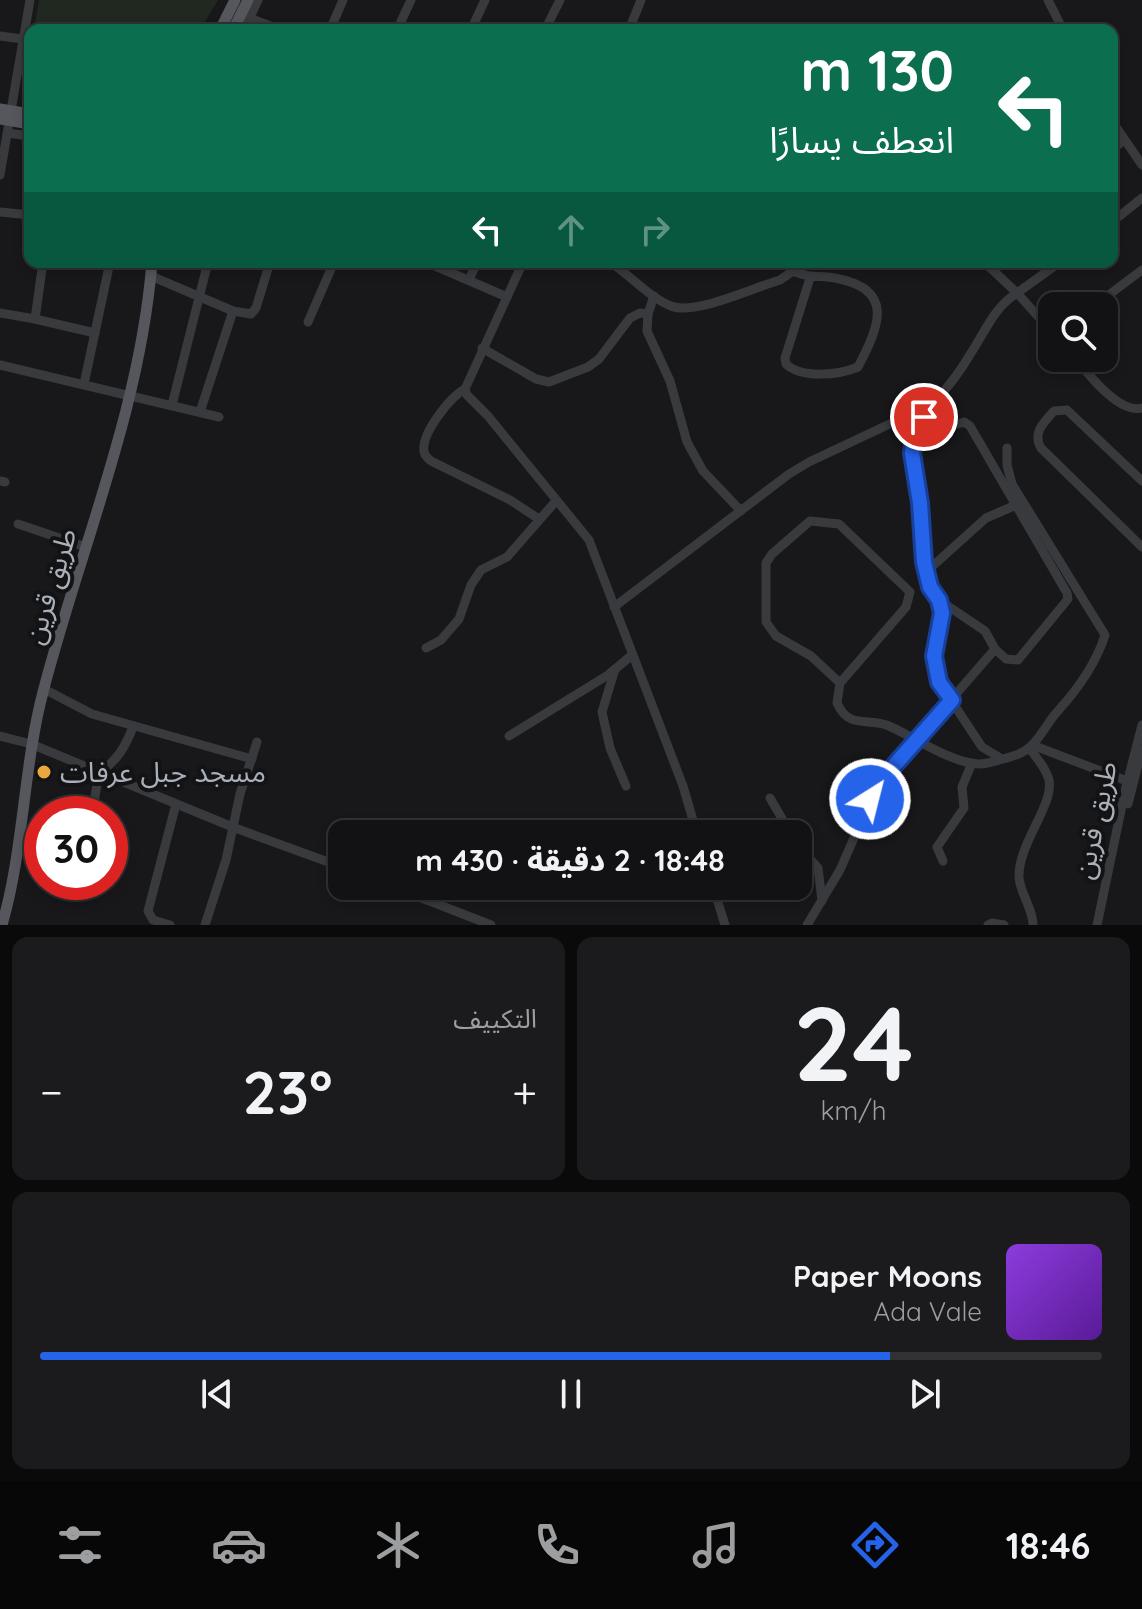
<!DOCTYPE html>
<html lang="ar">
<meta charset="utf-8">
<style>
body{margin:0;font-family:Quicksand,"Noto Sans Arabic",sans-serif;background:#1b1b1d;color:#f1f3f6;direction:rtl;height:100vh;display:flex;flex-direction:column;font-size:30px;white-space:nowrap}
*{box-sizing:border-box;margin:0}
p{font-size:26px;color:#9c9ea0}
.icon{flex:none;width:44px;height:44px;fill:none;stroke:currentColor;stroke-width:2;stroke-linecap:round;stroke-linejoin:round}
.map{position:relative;height:925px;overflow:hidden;direction:ltr}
.sheet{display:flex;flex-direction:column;gap:12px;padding:12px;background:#0a0a0b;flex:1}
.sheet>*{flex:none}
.hud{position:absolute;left:24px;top:24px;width:1094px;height:244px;border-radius:16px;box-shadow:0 4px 12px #0003,0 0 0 2px #313234;direction:rtl;background:#0b6e4f;color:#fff;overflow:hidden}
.controls{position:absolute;left:1038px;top:292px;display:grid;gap:16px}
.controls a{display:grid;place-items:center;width:80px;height:80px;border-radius:16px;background:#121214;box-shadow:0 4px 12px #0003,0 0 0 2px #313234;font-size:40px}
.speed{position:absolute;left:24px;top:796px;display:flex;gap:16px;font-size:40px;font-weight:700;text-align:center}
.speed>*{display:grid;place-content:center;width:104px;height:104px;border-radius:50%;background:#121214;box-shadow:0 4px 12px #0003,0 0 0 2px #313234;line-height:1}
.speed .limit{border:12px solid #d22;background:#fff;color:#111}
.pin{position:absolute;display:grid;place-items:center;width:68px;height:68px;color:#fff;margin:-34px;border:4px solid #fff;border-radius:50%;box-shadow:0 2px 8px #0007}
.me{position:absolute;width:88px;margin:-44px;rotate:36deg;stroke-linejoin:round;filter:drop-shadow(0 0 6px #0008)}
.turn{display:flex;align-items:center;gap:28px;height:168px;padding:0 32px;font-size:36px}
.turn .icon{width:104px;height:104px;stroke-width:2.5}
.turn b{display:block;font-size:56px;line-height:68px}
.lanes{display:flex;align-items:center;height:76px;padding:0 32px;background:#0003;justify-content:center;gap:40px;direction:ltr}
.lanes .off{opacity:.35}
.big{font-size:60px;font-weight:800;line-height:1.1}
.sheet .tile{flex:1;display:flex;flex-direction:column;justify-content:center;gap:12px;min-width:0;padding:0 28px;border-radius:16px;background:#1b1b1d}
.sheet .dial{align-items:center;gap:0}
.dial b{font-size:104px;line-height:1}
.song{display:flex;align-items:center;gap:24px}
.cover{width:96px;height:96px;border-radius:12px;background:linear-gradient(135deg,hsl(270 70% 55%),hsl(270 70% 35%))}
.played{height:8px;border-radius:4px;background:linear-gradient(90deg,#2563eb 80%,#313234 80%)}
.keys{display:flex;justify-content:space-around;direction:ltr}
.heat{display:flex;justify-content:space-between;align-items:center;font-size:44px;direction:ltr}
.sheet .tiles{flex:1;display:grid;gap:12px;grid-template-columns:1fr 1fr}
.tile:last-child{grid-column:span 2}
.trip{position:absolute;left:328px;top:820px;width:484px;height:80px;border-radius:16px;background:#121214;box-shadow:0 4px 12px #0003,0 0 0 2px #313234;font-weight:800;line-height:80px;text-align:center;direction:rtl}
.tab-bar{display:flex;height:128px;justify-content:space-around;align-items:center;background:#070708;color:#9c9ea0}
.tab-bar .icon{width:56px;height:56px}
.tab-bar .active{color:#2563eb}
.tab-bar b{font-size:36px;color:#f1f3f6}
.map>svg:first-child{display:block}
</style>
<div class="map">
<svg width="1142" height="925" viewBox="0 0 1142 925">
<rect width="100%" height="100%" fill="#18181a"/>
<polygon fill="#202820" points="39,0 218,0 200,30 34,30"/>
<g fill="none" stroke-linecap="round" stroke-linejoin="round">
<g stroke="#393a3e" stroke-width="9">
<polyline points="1048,0 1063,30"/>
<polyline points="249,18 281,30"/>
<polyline points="244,30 258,0"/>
<polyline points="330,30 343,0"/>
<polyline points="397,30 411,0"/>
<polyline points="471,30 485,0"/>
<polyline points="545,30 560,0"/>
<polyline points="629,30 641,0"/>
<polyline points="0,36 22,39"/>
<polyline points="1112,121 1142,165"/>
<polyline points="7,133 30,136"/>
<polyline points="1112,150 1124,140"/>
<polyline points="0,175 30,0"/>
<polyline points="0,212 30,215"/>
<polyline points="1112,222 1142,198"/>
<polyline points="43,262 35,319 95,333"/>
<polyline points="426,262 507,297"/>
<polyline points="523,262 465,389 467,395 488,416 589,540 683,786 697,834"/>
<path d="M610,262C631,276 649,297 671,306C694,316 755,287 780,280L793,271L798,262"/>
<polyline points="984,262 1017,293 1060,262"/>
<path d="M793,271C812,279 817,275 835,278C895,289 880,325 858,367C839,375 802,379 786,364L785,358L810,278"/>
<polyline points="151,276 233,311 251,314 256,308 270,262"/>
<polyline points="469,280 477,262"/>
<polyline points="654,296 648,314 647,331 670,381 687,442 703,471 741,511"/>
<polyline points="1094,306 1142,270"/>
<polyline points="0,313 35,319"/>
<polyline points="308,322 334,262"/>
<polyline points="482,348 536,379 549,382 588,367 599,359 630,318 640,313 648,314"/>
<path d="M1075,358C1089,375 1119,414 1142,408"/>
<polyline points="0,365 219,417"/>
<polyline points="84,384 110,262"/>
<path d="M465,389C450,397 421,434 424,451C424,456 428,458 431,461L510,500L539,519"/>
<polyline points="172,405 208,262"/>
<polyline points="200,412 233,311"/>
<polyline points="0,481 5,482"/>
<path d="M1142,481L1067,410L1054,411C1044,422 1032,433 1041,448L1142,547"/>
<polyline points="18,524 86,547"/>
<polyline points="926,572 986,518 1016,505"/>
<polyline points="939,600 942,621 934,656 939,682 982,747 1002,759"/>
<path d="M614,607L789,474L809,462L932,404C947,389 960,372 971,353C985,332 994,307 1017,293L1052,332"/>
<polyline points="426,648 441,640 459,619 471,585 481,570 507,557 556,501"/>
<polyline points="615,669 602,712 610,748 626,786"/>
<path d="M840,683L811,656L776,636L766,622V563L772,554L810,521L839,524L910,592L906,607L840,683L837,703C849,730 868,717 889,726C914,737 951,763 979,764C987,764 995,761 1003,759C1013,756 1023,754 1031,746C1041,737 1047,723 1057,712C1077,690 1096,664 1105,635L1012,484L1007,465V448"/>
<polyline points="44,689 92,714 252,759"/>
<polyline points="0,736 31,744 235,828 342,867"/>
<polyline points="509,736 608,675 632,655"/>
<polyline points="1032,745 1127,781"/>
<path d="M1029,748C1036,757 1046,768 1049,780C1054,805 1018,844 1019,877C1020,894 1033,908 1033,925"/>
<polyline points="770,798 791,834"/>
<polyline points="1128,804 1142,749"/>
<path d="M92,814L99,773C118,760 125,747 133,727"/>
<polyline points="798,846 818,868 822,901"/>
<polyline points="943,861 937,847 964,808 962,787 972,763"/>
<polyline points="391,886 491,925"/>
<polyline points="713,886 725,925"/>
<polyline points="170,925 153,920 148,911 176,804"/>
<polyline points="205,925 226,860 240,794 257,742"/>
<path d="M807,925L840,870L877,785L995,649L1006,659L1018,660L1068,599L1067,593L970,426L964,422C961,423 953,425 950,425C934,422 934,409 917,423L912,453L920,503L924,562L930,587L939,600L985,631L995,649"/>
<polyline points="988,925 992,923 1004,925"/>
<polyline points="1097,925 1125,791 1142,725"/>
</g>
<g stroke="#55575d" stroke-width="11">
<polyline points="220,30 235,0"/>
<polyline points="233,30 248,0"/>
<polyline points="0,109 30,114"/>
<polyline points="0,119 30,124"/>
<path d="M2,925C24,849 23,769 43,692C80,549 140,411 152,262"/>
</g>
</g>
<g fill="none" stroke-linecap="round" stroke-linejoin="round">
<g stroke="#184099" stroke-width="20">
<polyline id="route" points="870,799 877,785 952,700 939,682 934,656 942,613 939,600 930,587 924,562 920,503 912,453 917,423 924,417"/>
</g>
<use href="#route" stroke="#2563eb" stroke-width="14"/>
</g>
<circle fill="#eaa83f" stroke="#131315" stroke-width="3" cx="44" cy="772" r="8"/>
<g text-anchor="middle" stroke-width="8" stroke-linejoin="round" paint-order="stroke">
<g font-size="28" fill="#aab0b9" stroke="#131315">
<text transform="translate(50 586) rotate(-73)" y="10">طريق قرين</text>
<text transform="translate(1095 820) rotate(-78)" y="10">طريق قرين</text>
</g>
<g font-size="28" fill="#aab0b9" stroke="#131315" text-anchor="start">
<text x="60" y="782">مسجد جبل عرفات</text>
</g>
</g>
</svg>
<div class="controls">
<a><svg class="icon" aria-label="search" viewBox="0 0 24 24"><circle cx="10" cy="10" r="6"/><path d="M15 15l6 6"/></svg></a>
</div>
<div class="speed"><div class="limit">30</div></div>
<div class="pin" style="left:924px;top:417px;background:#d93025"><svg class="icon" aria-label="arrive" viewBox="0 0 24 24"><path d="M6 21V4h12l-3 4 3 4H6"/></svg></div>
<svg class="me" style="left:870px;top:799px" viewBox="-20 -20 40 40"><circle r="17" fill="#2563eb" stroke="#fff" stroke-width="3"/><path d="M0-11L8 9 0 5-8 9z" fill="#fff"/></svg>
<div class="trip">18:48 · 2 دقيقة · 430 m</div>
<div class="hud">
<div class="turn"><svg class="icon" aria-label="left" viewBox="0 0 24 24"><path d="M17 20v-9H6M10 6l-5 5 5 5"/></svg><div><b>130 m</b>انعطف يسارًا</div></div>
<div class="lanes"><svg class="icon" aria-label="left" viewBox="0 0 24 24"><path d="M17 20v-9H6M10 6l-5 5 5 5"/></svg><svg class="icon off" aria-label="ahead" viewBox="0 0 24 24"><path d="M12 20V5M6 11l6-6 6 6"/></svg><svg class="icon off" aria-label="right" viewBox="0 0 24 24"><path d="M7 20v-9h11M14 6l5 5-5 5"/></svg></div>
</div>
</div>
<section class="sheet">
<div class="tiles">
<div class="tile dial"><b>24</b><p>km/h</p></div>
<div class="tile"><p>التكييف</p>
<div class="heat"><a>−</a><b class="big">23°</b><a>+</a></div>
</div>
<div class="tile">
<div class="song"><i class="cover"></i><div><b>Paper Moons</b><p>Ada Vale</p></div></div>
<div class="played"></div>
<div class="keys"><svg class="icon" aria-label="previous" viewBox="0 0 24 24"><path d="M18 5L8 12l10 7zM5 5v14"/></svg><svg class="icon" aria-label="pause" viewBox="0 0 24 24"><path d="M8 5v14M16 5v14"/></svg><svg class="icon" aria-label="next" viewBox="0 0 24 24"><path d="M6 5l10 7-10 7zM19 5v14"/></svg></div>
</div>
</div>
</section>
<nav class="tab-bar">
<b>18:46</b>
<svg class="icon active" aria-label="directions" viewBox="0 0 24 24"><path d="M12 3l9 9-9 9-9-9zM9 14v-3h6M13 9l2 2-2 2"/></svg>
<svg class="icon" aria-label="music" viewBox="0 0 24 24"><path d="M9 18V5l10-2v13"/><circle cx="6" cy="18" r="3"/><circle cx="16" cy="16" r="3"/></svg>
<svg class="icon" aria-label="phone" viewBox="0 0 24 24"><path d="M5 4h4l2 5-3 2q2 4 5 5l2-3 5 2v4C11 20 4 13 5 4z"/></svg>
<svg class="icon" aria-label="climate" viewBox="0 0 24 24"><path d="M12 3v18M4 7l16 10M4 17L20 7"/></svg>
<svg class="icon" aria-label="car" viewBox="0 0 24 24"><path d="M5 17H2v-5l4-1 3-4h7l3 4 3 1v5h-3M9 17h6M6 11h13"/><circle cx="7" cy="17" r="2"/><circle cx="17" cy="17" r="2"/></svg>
<svg class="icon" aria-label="filters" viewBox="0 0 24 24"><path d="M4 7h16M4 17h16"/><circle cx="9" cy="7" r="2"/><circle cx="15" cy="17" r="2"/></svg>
</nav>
